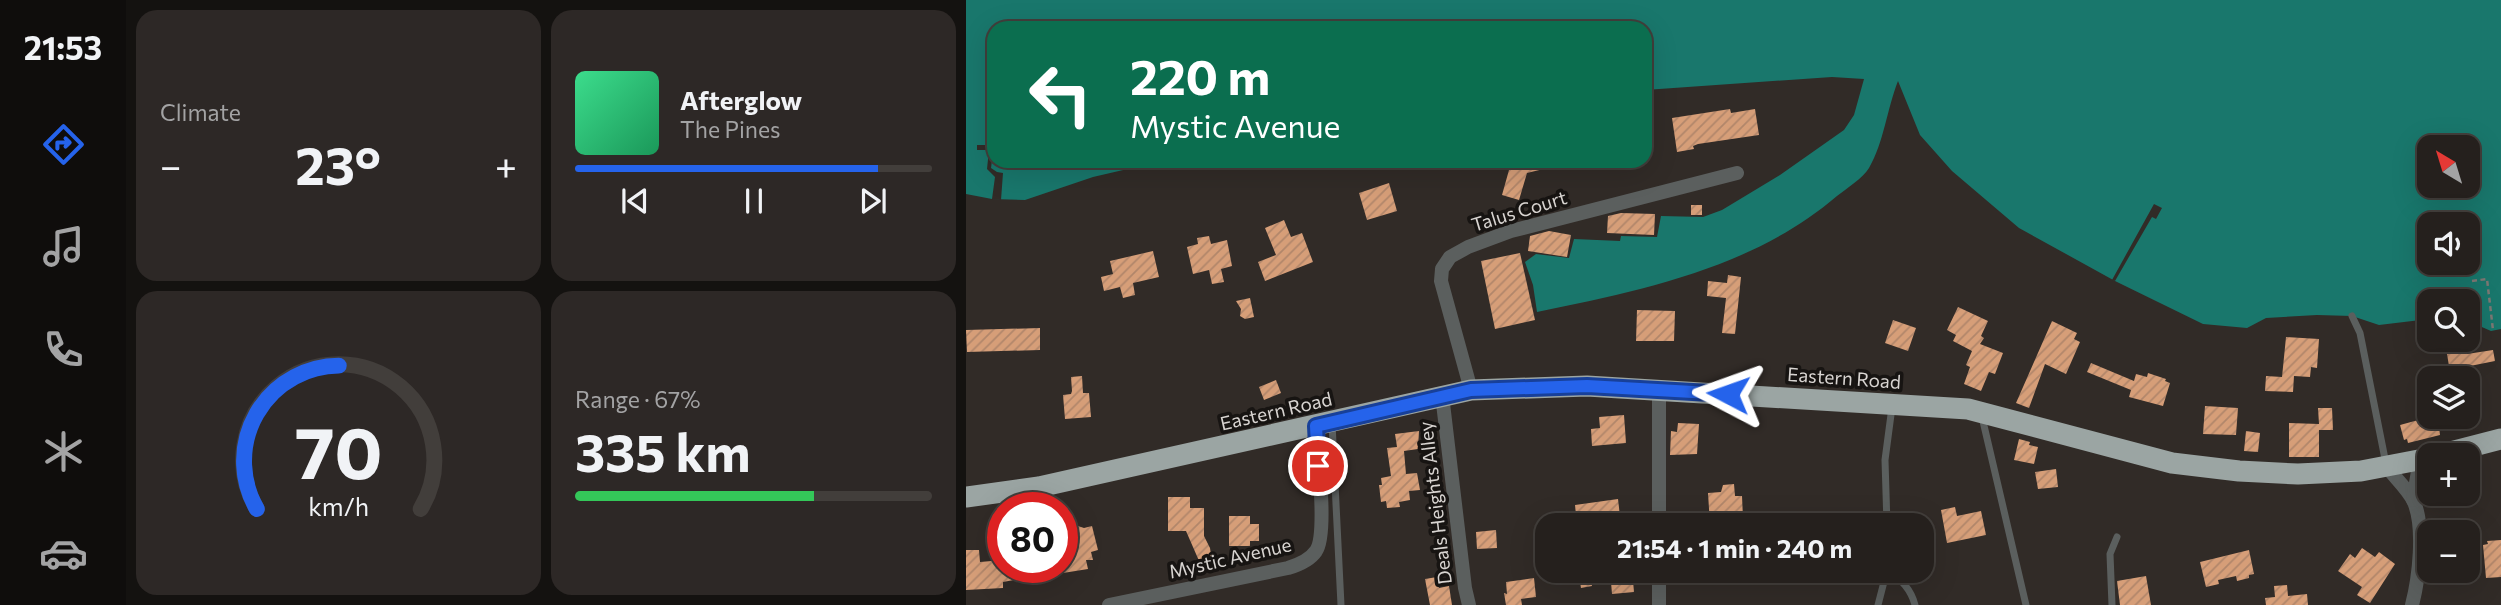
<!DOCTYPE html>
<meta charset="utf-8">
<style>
body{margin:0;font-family:Commissioner,sans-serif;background:#2d2826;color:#f1f3f6;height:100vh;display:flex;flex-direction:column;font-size:26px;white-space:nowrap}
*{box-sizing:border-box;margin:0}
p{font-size:23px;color:#a3a3a4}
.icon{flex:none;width:38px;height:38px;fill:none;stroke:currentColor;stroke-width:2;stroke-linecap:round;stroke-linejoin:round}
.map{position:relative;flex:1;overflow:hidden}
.panel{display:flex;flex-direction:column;gap:10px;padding:10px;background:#141210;width:840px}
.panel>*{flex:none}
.guide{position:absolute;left:21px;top:21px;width:665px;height:147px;border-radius:21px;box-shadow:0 7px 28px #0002,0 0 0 2px #423e3b;background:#0b6e4f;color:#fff;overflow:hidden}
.needle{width:46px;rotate:322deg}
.buttons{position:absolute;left:1451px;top:135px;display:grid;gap:14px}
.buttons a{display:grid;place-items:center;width:63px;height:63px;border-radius:14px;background:#25201d;box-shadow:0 7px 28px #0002,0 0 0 2px #423e3b;font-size:35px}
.speed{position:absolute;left:21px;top:492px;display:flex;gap:14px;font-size:35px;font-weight:700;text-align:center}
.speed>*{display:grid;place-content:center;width:91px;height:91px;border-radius:50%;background:#25201d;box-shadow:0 7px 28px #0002,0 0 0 2px #423e3b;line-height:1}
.speed .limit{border:10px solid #d22;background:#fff;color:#111}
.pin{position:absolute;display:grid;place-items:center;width:60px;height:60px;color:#fff;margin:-30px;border:4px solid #fff;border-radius:50%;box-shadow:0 2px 7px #0007}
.me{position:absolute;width:77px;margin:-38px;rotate:274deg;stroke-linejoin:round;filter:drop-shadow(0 0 5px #0008)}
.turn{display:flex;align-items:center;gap:24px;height:147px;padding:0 28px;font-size:32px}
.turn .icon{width:91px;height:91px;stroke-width:2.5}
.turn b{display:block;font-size:49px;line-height:60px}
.big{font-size:52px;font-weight:700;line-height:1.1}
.panel .card{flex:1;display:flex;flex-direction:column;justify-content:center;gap:10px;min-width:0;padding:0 24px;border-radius:21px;background:#2d2826}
.panel .dial{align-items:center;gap:0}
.dial svg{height:182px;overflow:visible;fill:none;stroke:#423e3b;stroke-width:7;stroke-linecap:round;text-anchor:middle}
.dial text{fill:#f1f3f6;stroke:none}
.song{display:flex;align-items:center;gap:21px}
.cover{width:84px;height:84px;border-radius:10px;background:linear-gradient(135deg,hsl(150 70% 55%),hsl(150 70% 35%))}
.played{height:7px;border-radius:4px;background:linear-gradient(90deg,#2563eb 85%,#423e3b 85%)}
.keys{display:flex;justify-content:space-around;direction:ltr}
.heat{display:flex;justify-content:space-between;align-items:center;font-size:38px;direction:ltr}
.charge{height:10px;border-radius:5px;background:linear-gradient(90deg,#34c759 67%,#423e3b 0)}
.panel .tiles{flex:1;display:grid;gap:10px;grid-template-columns:repeat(2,1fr)}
.trip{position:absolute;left:569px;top:513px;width:399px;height:70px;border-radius:21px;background:#25201d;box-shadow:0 7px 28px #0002,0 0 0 2px #423e3b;font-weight:700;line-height:70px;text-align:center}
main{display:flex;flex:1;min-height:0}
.tabs{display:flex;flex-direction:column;width:126px;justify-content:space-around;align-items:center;background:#0f0d0c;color:#a3a3a4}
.tabs .icon{width:49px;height:49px}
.tabs .on{color:#2563eb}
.tabs b{font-size:32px;color:#f1f3f6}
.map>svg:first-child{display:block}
</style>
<main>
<nav class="tabs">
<b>21:53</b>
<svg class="icon on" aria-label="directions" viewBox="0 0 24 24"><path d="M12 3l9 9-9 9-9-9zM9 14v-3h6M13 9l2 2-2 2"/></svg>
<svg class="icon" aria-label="music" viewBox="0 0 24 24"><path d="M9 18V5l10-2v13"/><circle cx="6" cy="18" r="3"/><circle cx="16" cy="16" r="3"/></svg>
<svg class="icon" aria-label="phone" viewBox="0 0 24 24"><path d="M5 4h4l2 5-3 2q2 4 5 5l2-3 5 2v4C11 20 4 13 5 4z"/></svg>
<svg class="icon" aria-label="climate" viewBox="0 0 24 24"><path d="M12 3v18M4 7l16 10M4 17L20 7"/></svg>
<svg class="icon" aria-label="car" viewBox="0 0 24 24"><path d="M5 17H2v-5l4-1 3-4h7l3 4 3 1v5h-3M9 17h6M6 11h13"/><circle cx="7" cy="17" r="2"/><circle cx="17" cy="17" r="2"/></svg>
</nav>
<section class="panel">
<div class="tiles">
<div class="card"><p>Climate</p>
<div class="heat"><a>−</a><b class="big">23°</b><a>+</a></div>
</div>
<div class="card">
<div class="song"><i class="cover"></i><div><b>Afterglow</b><p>The Pines</p></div></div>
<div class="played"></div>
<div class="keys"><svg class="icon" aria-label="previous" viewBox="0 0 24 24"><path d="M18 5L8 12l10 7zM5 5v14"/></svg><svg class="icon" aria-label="pause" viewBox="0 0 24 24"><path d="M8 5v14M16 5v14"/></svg><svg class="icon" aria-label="next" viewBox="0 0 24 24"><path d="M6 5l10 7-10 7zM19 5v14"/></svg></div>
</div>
<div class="card dial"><svg viewBox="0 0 100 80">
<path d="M14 69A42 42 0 1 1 86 69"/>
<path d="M14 69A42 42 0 0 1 50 6" stroke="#2563eb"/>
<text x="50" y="56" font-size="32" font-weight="700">70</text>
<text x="50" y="72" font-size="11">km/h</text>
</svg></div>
<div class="card"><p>Range · 67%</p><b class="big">335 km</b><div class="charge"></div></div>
</div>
</section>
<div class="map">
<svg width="1535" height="605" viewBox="0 0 1535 605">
<defs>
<pattern id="building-hatch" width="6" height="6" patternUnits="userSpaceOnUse" patternTransform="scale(1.75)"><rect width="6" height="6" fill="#d69e78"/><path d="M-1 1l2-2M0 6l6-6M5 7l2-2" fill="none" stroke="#b1866a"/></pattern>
</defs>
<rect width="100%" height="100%" fill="#312b27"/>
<path fill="#19776c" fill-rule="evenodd" d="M0,0H1535V329L1525,331L1502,321V301H1463V319L1413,325L1386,316L1351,315L1300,318L1281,328L1237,324L1149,281L1053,228L986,171L954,135L932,81C921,109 918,142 903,168C897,178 881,188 871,196C787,268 677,290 571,312L567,285L559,262L570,254L603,258L608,239L654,241L655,236L691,237L695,216L737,217L756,210L814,175L878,130L888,115L898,79L866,77L679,90V28H28V161H196L127,177L59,200L26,199L0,194ZM1463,147H1502V186H1463ZM1463,224H1502V262H1463Z"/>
<g fill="#312b27">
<polygon points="11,145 28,145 25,168 31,172 37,173 35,200 26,199 29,177 21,169 23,150 11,150"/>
<polygon points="1188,204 1196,208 1190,219 1186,217 1149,281 1146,280"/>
</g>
<g fill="url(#building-hatch)">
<polygon points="764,109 765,113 789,109 793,135 732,144 727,146 728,149 711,152 706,118"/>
<polygon points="541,161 593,161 594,165 561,173 553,200 536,195 543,170"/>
<polygon points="423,183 431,211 401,220 393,193"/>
<rect x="725" y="205" width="11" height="10"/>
<polygon points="655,213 689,214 688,235 641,233 642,216"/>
<polygon points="318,220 325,237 336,233 347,262 299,281 292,262 310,255 299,228"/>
<polygon points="583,231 605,235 601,257 562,251 564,236"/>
<polygon points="243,236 245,244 261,240 266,266 255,269 258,282 246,284 243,270 227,274 221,247 232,244 231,238"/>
<polygon points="187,251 193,277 167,283 169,295 157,298 154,287 138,291 135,277 147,274 144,261"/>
<polygon points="554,253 569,320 529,329 515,261"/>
<polygon points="762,275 775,277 769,334 756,333 760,298 741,296 742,281 761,283"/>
<polygon points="284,298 288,317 279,319 274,316 275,309 270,301"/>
<polygon points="992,307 1022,321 1015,336 1018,338 1014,344 1037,353 1029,374 1023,372 1015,391 998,384 1004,367 1000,365 1006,351 987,341 990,335 981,330"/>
<polygon points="671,310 709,311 708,341 670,341"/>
<polygon points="927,320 950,328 942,351 919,343"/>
<polygon points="1086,321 1111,333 1108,339 1114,342 1100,374 1079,364 1063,408 1050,403"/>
<polygon points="74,328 74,350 1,352 0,330"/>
<polygon points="1320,337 1353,339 1351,368 1345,367 1344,377 1328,376 1327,392 1299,391 1300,376 1316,377"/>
<polygon points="1527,350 1529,361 1494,368 1496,378 1485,378 1481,354 1500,351 1501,354"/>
<polygon points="1125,363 1168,381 1170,374 1181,377 1182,373 1200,379 1199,381 1204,383 1197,406 1163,397 1165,390 1121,372"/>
<polygon points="116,376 117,393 123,393 125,417 99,419 97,395 105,394 106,391 105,377"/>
<polygon points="310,380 315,393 298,400 293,387"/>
<polygon points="1239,406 1272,408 1270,435 1237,434"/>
<polygon points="1352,408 1366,408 1367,430 1353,430 1353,457 1323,457 1323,423 1353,424"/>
<polygon points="658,415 660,443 626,446 625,429 634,428 633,417"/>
<polygon points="1467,416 1480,416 1482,426 1473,427 1474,435 1442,443 1441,439 1438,440 1434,425"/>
<polygon points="712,423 733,424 731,454 704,455 705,431 711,432"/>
<polygon points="453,431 452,449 438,451 440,474 451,473 454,490 443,491 444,500 433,502 434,507 421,508 420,501 415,502 413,485 416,485 415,478 425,476 421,448 431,447 429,434"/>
<polygon points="1280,431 1294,433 1292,452 1278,451"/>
<polygon points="1053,439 1064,442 1063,445 1072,447 1068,464 1048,460"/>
<polygon points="1090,469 1092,487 1072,489 1069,472"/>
<polygon points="768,484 769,496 776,496 777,518 761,520 761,525 744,525 742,493 755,492 757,485"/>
<polygon points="202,497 224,497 224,508 238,508 238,536 244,548 247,568 237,570 220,531 202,531"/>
<polygon points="652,499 655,525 611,525 609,505"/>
<polygon points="989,507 991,516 1015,511 1020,535 981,543 975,510"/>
<polygon points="263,516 284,516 284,524 293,524 293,541 284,541 284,546 263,546"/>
<polygon points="106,524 118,528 126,526 132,550 125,552 127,560 120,560 122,569 97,573 96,550 101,549 100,542 109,541"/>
<polygon points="530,530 531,548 511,549 510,532"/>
<polygon points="1535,540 1535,577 1520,578 1517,545 1522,544 1521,541"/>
<polygon points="1396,548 1409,557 1413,552 1429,564 1404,603 1391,595 1396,587 1372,571 1384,554 1389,558"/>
<polygon points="0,550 13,550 14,562 37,560 37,567 56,567 58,578 37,582 37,588 0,590"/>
<polygon points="1283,550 1288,574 1283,575 1283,578 1271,581 1270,576 1252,580 1253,584 1240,587 1234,562"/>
<polygon points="612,570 623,570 626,586 615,588"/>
<polygon points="644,570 666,570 668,592 646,594"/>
<polygon points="1180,576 1185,605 1154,605 1151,581"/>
<polygon points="471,577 473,588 483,586 486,605 464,605 459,579"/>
<polygon points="568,578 570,597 555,599 556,605 540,605 538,593 541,594 540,582"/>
<polygon points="1321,585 1322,596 1341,594 1342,605 1300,605 1299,598 1309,597 1308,586"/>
</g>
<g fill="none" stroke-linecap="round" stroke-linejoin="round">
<g stroke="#7d7874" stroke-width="2.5" stroke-dasharray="5 3.5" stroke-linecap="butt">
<polyline points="1506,281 1521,279 1527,330"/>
<polyline points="1502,303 1506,298"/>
</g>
<g stroke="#5b5f5e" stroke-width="7">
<polyline points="1386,316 1394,333 1420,464"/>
<polyline points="1016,417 1060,605"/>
<polyline points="366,423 375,605"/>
<polyline points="921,525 919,460 926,407"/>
<path d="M923,570C935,580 945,589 949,605"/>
<polyline points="912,605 921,570"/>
<polyline points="1146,605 1144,554 1151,537"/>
</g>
<g stroke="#5b5f5e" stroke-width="14">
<polyline points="505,390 475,281 476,269 484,257 502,247 545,231 771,173"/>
<polyline points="693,391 693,525"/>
<polyline points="476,395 499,588 503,605"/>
<path d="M1421,467C1429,478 1442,489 1448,502C1459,528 1453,578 1446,605"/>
<polyline points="1447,500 1454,460"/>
<polyline points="693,570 693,605"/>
<path d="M143,605L322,568C332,565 344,560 350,551C362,534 351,450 350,427"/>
</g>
<g stroke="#9ba5a3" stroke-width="21">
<polyline points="1473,455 1535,439"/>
<polyline points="0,497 73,487 505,390 621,386 1002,409 1206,463 1273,471 1332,474 1395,471 1463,458"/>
</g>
</g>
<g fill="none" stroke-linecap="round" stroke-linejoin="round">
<g stroke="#184099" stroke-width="18">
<polyline id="route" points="352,466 350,426 505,390 621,386 762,394"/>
</g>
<use href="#route" stroke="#2563eb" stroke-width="12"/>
</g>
<g text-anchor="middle" stroke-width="7" stroke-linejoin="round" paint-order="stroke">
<g font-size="19" fill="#d8d4d1" stroke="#171412">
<text transform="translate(553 211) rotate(-17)" y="7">Talus Court</text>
<text transform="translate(878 378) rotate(4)" y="7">Eastern Road</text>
<text transform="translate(310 411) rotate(-13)" y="7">Eastern Road</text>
<text transform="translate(469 503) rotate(-97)" y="7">Deals Heights Alley</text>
<text transform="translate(264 558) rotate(-13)" y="7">Mystic Avenue</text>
</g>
</g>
</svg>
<div class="buttons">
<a><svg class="needle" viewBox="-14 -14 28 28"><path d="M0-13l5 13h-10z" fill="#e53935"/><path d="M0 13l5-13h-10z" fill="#a3a3a4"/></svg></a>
<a><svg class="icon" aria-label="sound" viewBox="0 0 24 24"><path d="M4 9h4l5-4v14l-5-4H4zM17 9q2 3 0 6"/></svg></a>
<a><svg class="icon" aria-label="search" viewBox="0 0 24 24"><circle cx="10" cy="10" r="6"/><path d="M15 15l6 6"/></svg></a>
<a><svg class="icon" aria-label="layers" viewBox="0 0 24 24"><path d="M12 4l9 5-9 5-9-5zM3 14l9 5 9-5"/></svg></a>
<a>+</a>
<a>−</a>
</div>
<div class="speed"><div class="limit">80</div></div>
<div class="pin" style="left:352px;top:466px;background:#d93025"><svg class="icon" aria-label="arrive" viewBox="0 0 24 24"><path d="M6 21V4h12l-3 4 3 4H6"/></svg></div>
<svg class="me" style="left:762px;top:394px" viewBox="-20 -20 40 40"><path d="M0-17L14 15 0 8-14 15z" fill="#2563eb" stroke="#fff" stroke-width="4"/></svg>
<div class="trip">21:54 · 1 min · 240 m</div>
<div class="guide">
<div class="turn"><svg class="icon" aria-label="left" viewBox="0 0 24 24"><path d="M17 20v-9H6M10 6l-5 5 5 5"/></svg><div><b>220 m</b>Mystic Avenue</div></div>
</div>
</div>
</main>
